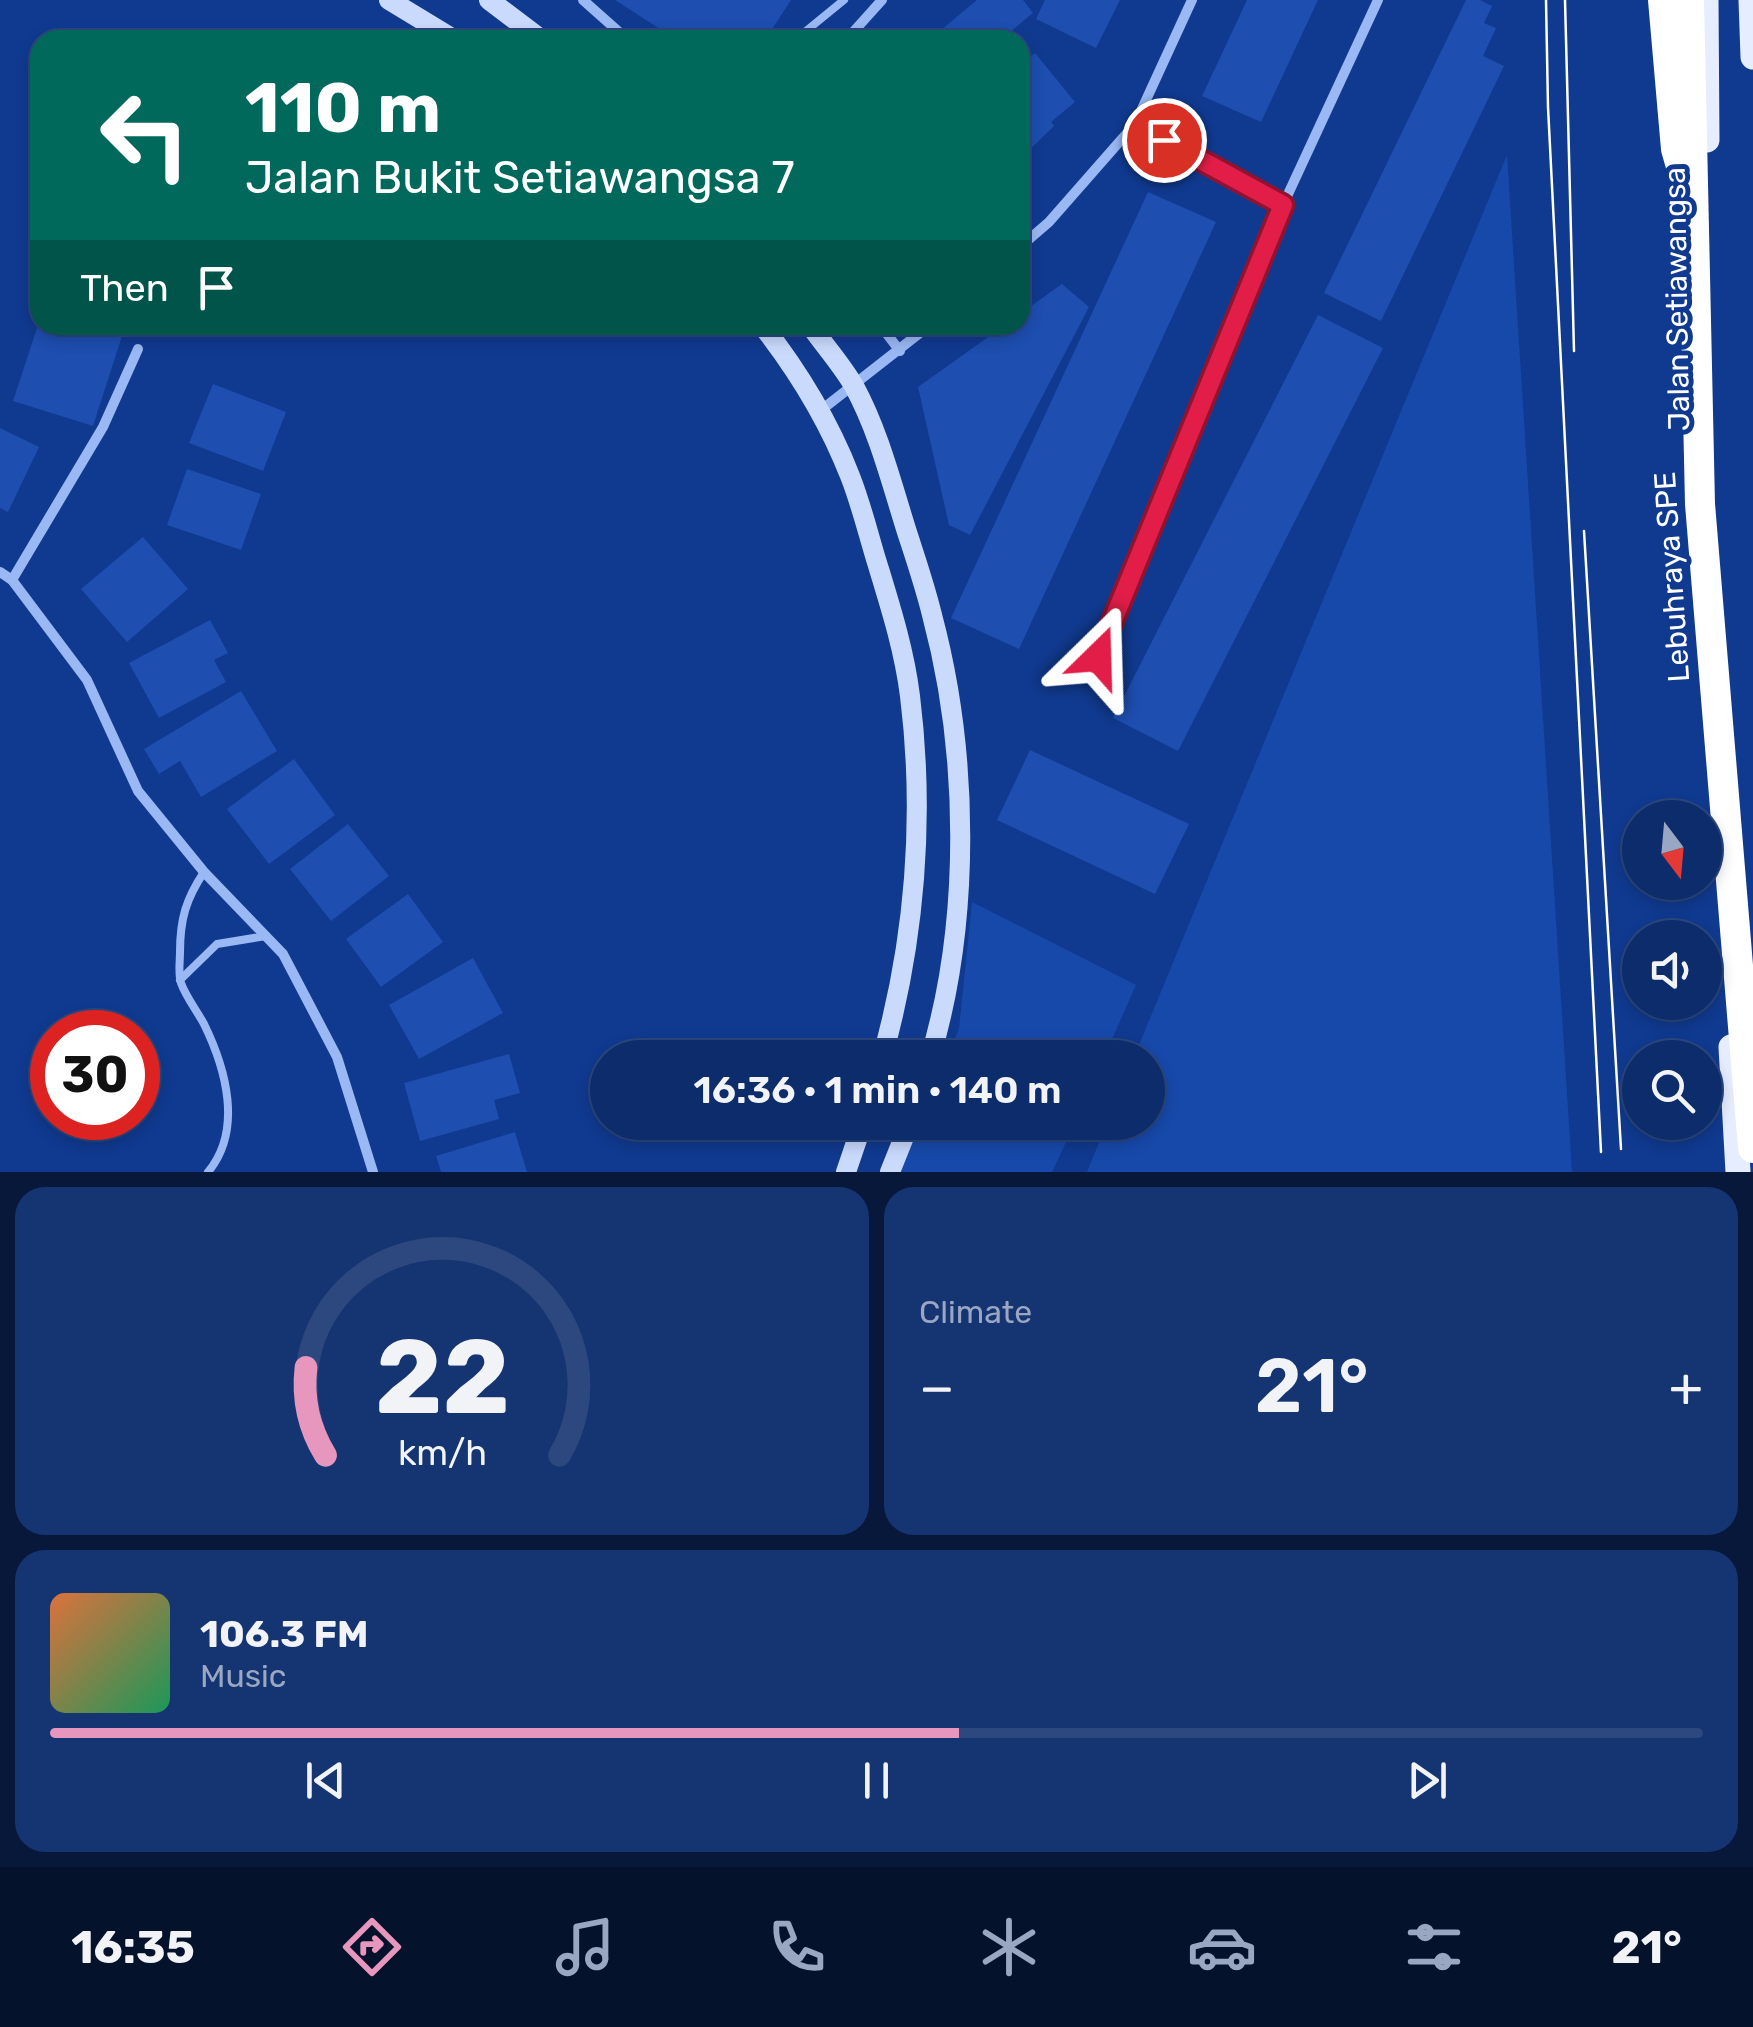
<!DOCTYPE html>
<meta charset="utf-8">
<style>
body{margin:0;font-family:Rubik,sans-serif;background:#153472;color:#f1f3f6;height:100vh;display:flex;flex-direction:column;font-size:38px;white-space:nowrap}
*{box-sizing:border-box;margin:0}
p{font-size:32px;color:#9aa7c2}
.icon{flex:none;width:55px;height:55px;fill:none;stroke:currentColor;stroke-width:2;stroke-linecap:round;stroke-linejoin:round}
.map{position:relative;height:1172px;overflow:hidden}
.side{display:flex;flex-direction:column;gap:15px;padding:15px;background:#07183b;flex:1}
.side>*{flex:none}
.guide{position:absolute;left:30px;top:30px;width:1000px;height:305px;border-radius:30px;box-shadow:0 5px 15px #0003,0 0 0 2px #2c487f;background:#00695c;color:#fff;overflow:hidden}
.needle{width:65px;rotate:164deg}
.buttons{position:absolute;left:1622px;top:800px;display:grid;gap:20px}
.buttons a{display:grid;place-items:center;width:100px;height:100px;border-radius:50%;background:#0c2c6c;box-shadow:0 5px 15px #0003,0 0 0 2px #2c487f;font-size:50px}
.speed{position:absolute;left:30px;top:1010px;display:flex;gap:20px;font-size:50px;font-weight:700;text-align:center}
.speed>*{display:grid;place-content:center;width:130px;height:130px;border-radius:50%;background:#0c2c6c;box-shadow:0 5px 15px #0003,0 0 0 2px #2c487f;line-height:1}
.speed .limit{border:15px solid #d22;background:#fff;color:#111}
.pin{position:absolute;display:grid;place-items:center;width:85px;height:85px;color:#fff;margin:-42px;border:5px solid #fff;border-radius:50%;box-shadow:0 2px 10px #0007}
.me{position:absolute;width:110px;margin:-55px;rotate:22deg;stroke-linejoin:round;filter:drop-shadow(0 0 8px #0008)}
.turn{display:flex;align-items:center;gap:35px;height:210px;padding:0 50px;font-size:45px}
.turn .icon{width:130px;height:130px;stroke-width:2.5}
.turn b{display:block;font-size:70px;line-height:85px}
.then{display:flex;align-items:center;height:95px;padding:0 50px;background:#0003;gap:20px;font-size:38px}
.big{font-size:75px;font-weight:600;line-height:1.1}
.side .tile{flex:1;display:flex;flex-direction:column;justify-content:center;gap:15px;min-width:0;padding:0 35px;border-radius:30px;background:#153472}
.side .dial{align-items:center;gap:0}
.dial svg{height:260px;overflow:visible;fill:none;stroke:#2c487f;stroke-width:7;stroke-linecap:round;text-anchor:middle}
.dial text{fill:#f1f3f6;stroke:none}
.song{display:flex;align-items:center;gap:30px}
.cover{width:120px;height:120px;border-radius:15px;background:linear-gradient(135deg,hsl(20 70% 55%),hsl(150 70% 35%))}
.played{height:10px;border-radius:5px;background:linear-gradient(90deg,#e797bd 55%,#2c487f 55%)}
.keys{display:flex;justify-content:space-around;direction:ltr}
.heat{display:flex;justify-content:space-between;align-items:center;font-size:55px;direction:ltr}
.side .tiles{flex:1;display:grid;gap:15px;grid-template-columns:1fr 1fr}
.tile:last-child{grid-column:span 2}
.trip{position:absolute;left:590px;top:1040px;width:575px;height:100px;border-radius:50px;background:#0c2c6c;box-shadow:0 5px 15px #0003,0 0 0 2px #2c487f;font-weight:600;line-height:100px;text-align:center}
.menu{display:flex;height:160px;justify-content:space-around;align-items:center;background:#05122b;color:#9aa7c2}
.menu .icon{width:70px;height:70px}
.menu .active{color:#e797bd}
.menu b{font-size:45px;color:#f1f3f6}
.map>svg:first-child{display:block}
</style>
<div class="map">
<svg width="1753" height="1172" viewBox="0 0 1753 1172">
<rect width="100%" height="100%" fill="#103a90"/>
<g fill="#1749ab">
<polygon points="1507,155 1572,1172 1087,1172 1107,1123 1148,1122 1148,1058 1134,1057"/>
<polygon points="972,902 1136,985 1104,1057 947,1057 959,1029"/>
<polygon points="919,1123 1075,1123 1052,1172 897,1172"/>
</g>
<g fill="#1d4eb0">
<polygon points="615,0 791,0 765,40 677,40"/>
<polygon points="977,0 1023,0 1033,13 1010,32 1016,40 929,40"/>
<polygon points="1045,0 1120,0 1096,48 1036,19"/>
<polygon points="1247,0 1318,0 1261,122 1202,96"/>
<polygon points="1466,0 1480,0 1492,6 1484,23 1496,28 1483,56 1504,66 1381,321 1324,293"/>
<polygon points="1035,53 1075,102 1051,122 1054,126 1020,159 1020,66"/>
<polygon points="1148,192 1216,222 1019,649 951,618"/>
<polygon points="1062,284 1089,307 970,535 949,525 918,387 1005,325 1020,325 1020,314"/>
<polygon points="1318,315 1383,348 1178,751 1113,718"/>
<polygon points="38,325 86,325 122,336 93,426 13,401"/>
<polygon points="213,384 286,412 263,471 189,443"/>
<polygon points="0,428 39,447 8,512 0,508"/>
<polygon points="187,469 261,494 241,550 167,525"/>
<polygon points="143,537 188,589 127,642 81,589"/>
<polygon points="210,620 228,653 214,660 226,682 159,718 129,663"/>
<polygon points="241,691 277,751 201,797 180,761 159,774 144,749"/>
<polygon points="1030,750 1189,824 1155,894 997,820"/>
<polygon points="294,759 335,815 269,864 227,809"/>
<polygon points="348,824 389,876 331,921 290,869"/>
<polygon points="408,894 443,942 381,987 346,939"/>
<polygon points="473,958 503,1013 419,1059 389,1005"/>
<polygon points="509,1054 520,1093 494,1100 499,1119 420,1141 404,1083"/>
<polygon points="515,1132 527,1172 441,1172 436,1156"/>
</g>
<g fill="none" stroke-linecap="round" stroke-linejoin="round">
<g stroke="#9ab8f3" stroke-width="8">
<polyline points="795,40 844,0"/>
<path d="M204,872C186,899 180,919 180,952C180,962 178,974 181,983C186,997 197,1011 204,1024C226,1069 243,1130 208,1172"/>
<polyline points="180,980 217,944 266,936"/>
</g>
<g stroke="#9ab8f3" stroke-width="10">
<polyline points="583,0 628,40"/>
<polyline points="846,40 882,0"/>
<polyline points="1135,124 1283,205"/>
<polyline points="1020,247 1049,222 1135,124 1192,0"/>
<polyline points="880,325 900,351"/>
<polyline points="820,411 930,325"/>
<polyline points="0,572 12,580 87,680 138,791 204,872 283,954 337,1057 373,1172"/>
<polyline points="12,580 103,427 138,349"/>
<polyline points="1097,657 1283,205 1378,0"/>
</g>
<g stroke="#c9dafd" stroke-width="20">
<polyline points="389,0 455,40"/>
<polyline points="489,0 542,40"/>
<path d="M762,325C798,371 829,422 850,476C860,501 867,529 875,556C889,602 904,648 910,696C925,817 915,941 882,1058"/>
<path d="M810,325C824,345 842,365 854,386C878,430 891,481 906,529C915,557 925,586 932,615C969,753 971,921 930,1058"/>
<polyline points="846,1172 863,1122"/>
<polyline points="890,1172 910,1122"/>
</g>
<g stroke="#e6edff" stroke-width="25">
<polyline points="1706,0 1707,140"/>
<polyline points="1751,0 1753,57"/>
<polyline points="1731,1047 1738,1172"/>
</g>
<polyline stroke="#fff" stroke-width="30" points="1663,0 1676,149 1688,191"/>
<g stroke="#fff" stroke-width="2.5">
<polyline points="1546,0 1548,107 1601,1152"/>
<polyline points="1565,0 1574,351"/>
<polyline points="1584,531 1621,1149"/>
</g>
<polyline stroke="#fff" stroke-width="30" points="1689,0 1700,504 1753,1148"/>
</g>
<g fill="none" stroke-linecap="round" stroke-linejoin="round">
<g stroke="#92132f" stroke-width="25">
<polyline id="route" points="1098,657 1283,205 1164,140"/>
</g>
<use href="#route" stroke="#e11d48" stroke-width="18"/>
</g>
<g text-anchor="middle" stroke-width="10" stroke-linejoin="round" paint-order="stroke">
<g font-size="30" fill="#fff" stroke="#103a90">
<text transform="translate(1677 299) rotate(-91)" y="10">Jalan Setiawangsa</text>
<text transform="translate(1672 577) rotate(-94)" y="10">Lebuhraya SPE</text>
</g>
</g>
</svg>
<div class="buttons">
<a><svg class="needle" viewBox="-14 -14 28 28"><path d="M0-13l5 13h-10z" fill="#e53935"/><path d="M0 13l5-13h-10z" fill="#9aa7c2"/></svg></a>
<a><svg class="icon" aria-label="sound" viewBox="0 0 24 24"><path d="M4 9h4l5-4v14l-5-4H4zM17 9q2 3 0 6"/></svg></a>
<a><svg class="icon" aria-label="search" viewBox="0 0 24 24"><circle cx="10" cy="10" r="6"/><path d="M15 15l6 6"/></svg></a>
</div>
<div class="speed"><div class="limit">30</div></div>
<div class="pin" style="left:1164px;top:140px;background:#d93025"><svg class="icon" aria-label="arrive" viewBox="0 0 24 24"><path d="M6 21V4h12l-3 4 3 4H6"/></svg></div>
<svg class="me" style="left:1098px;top:657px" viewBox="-20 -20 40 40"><path d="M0-17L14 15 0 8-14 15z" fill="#e11d48" stroke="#fff" stroke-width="4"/></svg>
<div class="trip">16:36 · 1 min · 140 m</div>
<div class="guide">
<div class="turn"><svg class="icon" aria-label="left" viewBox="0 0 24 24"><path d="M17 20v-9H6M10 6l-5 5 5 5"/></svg><div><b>110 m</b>Jalan Bukit Setiawangsa 7</div></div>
<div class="then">Then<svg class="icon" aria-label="arrive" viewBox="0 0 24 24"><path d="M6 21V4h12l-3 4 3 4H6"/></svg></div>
</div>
</div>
<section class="side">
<div class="tiles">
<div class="tile dial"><svg viewBox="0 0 100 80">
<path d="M14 69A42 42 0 1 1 86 69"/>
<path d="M14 69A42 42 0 0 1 8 42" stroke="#e797bd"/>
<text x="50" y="56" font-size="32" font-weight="700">22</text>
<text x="50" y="72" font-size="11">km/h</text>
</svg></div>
<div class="tile"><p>Climate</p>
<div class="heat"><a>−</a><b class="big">21°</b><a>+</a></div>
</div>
<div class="tile">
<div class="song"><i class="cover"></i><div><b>106.3 FM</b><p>Music</p></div></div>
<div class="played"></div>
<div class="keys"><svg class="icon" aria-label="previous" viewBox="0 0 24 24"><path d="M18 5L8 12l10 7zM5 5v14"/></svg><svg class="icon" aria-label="pause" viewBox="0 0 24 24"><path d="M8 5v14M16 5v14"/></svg><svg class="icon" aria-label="next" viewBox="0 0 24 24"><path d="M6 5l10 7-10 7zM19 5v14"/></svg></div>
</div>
</div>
</section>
<nav class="menu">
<b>16:35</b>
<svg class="icon active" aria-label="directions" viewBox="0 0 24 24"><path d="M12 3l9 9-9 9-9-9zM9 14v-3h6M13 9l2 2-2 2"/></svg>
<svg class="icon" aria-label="music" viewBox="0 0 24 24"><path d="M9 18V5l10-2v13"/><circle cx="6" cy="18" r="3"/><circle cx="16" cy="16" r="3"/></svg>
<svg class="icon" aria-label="phone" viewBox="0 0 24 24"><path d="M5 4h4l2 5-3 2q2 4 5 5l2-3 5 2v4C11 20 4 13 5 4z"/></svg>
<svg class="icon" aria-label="climate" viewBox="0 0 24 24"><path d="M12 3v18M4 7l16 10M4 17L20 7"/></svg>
<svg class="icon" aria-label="car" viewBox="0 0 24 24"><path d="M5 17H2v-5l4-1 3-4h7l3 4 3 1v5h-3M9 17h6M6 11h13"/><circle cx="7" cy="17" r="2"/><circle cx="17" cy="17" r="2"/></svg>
<svg class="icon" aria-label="filters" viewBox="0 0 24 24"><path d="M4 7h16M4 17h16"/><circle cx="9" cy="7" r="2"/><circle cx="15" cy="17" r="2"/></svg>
<b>21°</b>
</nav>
